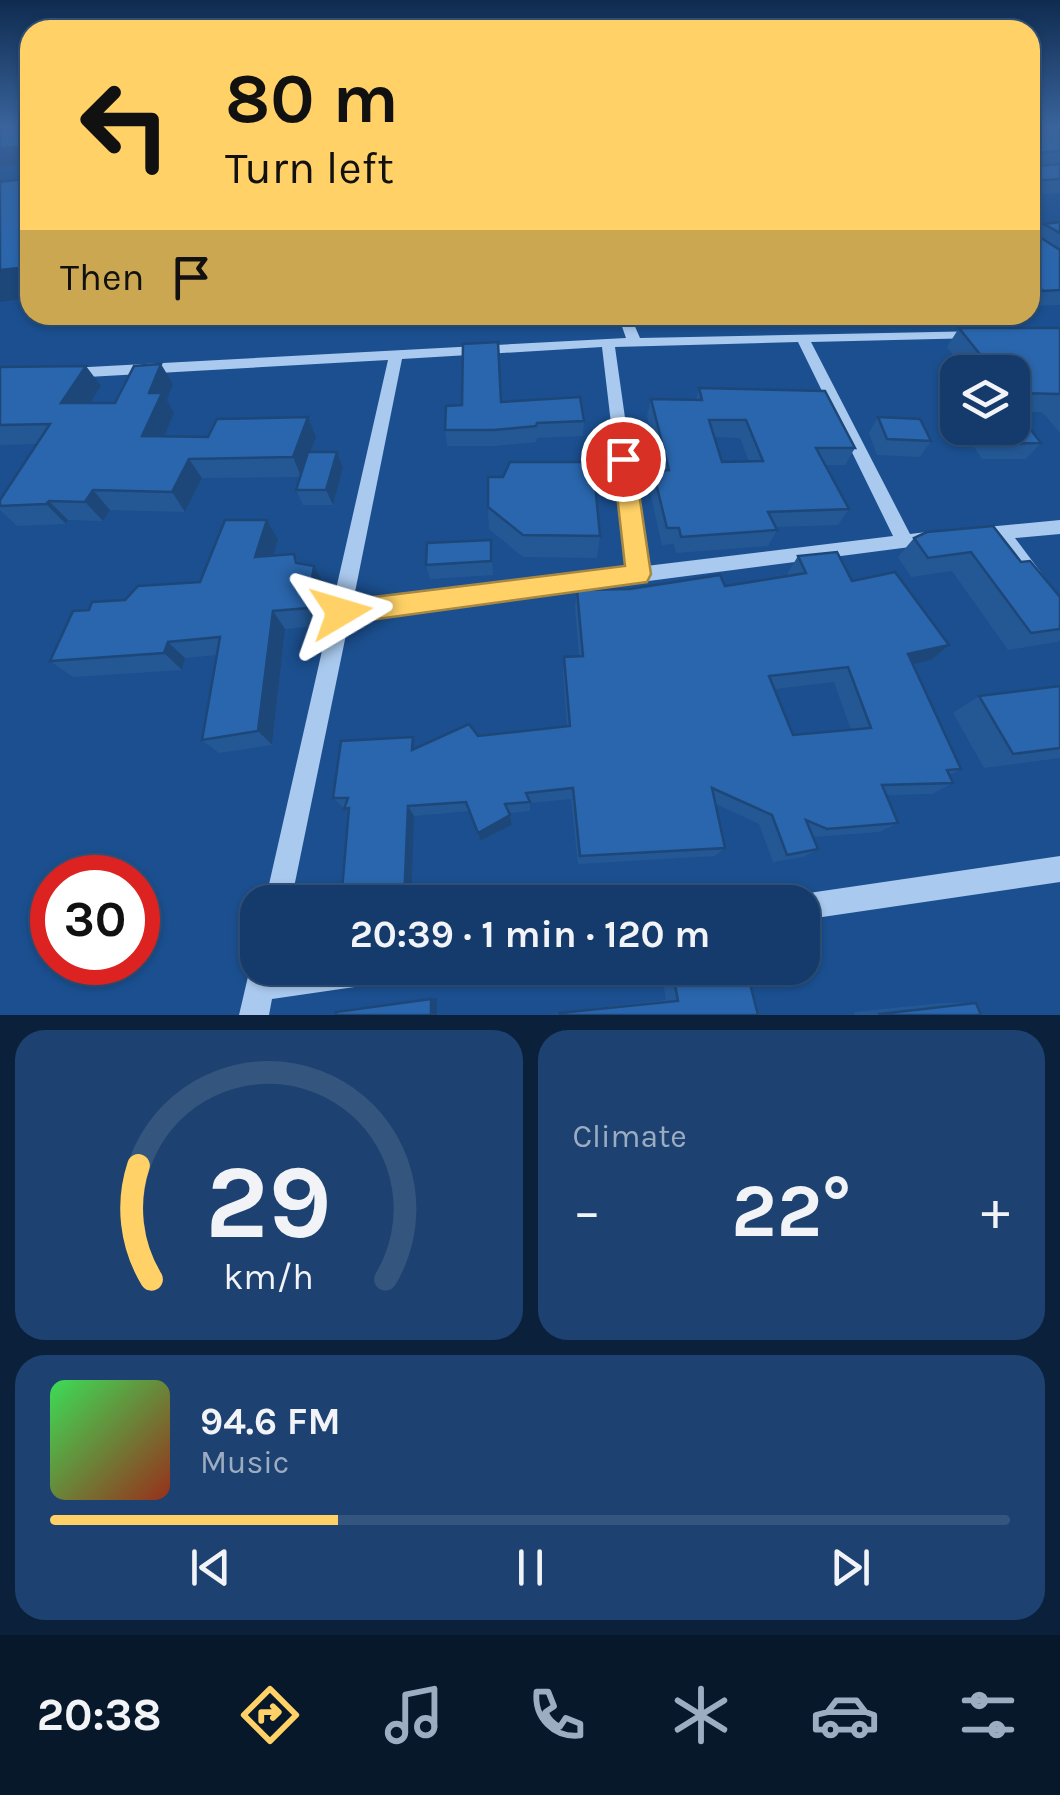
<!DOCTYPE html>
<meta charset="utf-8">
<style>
body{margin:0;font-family:Karla,sans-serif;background:#1d4271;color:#f1f3f6;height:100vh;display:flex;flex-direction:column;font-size:38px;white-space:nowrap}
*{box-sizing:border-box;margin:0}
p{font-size:32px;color:#9dadc1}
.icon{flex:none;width:55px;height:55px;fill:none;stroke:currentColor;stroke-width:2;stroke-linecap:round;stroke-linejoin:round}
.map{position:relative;height:1015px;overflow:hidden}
.sheet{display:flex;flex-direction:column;gap:15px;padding:15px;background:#0b203b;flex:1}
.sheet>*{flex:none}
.banner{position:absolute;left:20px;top:20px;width:1020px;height:305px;border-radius:30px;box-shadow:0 2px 8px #0004,0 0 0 2px #33557e;background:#ffd166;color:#111;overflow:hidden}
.fabs{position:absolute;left:940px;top:355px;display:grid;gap:20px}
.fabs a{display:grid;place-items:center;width:90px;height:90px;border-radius:20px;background:#143b6b;box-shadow:0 2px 8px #0004,0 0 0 2px #33557e;font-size:50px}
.speed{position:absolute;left:30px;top:855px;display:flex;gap:20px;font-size:50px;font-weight:700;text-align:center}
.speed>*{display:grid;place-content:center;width:130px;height:130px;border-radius:50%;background:#143b6b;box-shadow:0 2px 8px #0004,0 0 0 2px #33557e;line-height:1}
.speed .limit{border:15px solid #d22;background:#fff;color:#111}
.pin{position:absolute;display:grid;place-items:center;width:85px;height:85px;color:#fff;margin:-42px;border:5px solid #fff;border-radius:50%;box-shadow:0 2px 10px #0007}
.me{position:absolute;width:110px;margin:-55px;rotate:83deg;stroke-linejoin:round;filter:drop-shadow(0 0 8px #0008)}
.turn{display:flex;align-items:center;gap:35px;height:210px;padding:0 40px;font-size:45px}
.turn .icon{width:130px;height:130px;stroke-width:2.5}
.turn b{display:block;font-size:70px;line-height:85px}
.then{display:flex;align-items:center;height:95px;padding:0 40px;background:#0003;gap:20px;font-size:38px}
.big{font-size:75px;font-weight:700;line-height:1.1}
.sheet .tile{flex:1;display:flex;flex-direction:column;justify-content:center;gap:15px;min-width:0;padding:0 35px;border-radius:30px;background:#1d4271}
.sheet .dial{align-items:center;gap:0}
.dial svg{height:260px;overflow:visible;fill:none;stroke:#33557e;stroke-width:7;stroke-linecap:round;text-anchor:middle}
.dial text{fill:#f1f3f6;stroke:none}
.song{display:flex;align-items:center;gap:30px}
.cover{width:120px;height:120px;border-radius:15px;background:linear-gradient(135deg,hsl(130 70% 55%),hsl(10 70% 35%))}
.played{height:10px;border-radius:5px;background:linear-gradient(90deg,#ffd166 30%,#33557e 30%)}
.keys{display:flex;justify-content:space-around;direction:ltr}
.heat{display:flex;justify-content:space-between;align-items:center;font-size:55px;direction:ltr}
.sheet .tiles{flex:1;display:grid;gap:15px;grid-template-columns:1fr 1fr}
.tile:last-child{grid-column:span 2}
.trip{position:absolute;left:240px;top:885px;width:580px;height:100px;border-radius:30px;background:#143b6b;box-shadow:0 2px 8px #0004,0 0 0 2px #33557e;font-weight:700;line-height:100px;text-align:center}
.tabs{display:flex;height:160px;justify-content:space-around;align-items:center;background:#08182b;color:#9dadc1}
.tabs .icon{width:70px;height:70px}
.tabs .active{color:#ffd166}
.tabs b{font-size:45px;color:#f1f3f6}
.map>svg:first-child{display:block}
</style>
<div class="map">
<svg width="1060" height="1015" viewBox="0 0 1060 1015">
<rect width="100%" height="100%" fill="#1b4f8f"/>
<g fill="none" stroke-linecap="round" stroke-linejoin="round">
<g fill="#a9c9ee" fill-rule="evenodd">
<path d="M618,315H630L640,338L983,331V337L978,338L811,342L910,534L935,531L941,533L944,538L941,543L349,620L291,902H265L388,360L70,378L63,373L70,368L626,338ZM798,342L893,536L646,566L615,347ZM602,347L628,568L353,602L402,359Z"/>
<polygon points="1060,520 1060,534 1015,538 1060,598 1060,623 1053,620 996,540 970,540 967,535 970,530 976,528"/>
<polygon points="1060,856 1060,882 802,920 802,902 790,902 792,897 802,894"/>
<polygon points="258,956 258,968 403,968 399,978 389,982 272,999 269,1015 239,1015 250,968"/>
</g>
</g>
<g fill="#245895" fill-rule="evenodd">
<polygon points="1030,124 1060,124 1060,193 1030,195"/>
<polygon points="1060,222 1060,305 1032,306 1030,305 1030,225 1038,234 1044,224"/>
<polygon points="732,315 797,315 737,323"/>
<polygon points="959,328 1060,328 1060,433 1042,412 1012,412 1012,372 966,372 947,347"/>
<polygon points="0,367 101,386 90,403 115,403 173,384 167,400 174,413 164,436 208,437 308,417 316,437 310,452 343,468 333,505 303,505 296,490 300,477 202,478 185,512 110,510 103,521 68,520 66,524 17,526 0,510 0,500 36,444 0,445"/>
<path d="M699,388L855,448L845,465H825L849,509L838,525L775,527L777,530L768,546L676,553L674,544L662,545L649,488L653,471H660L647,416L651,399L696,400ZM714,437L740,438L749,462H722Z"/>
<polygon points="501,402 584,421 583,436 537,438 536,442 495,446 447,446 445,430"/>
<polygon points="878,417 931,441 920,457 877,455 869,433"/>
<polygon points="969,428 1012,428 1041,443 1026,459 982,459 965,433"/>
<polygon points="488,507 600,536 597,558 523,557 489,529"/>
<polygon points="914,538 1021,562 1060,597 1060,640 1057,642 1008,650 952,571 911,577 898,557"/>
<polygon points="278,540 273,555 294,554 299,564 314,566 324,584 318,626 285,629 272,745 219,753 202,740 217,655 185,658 182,670 73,677 50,661 125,600 200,582"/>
<polygon points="491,540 493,575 430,579 426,565"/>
<path d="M798,556L852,581L931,660L912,664L961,769L949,775L953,783L932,794L887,795L898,823L879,832L813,837L818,849L803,857L773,862L759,824L716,804L725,848L715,856L578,864L571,799L530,803V811L510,813L512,825L480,841L469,811L414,816L349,813L333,798L417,748L478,736L567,726L563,672L564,657L579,656L575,607L577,590L725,586L788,576L787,574ZM834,682L851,730L793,735L775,689Z"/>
<polygon points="1060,686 1060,758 984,768 953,713 979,696"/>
<polygon points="676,968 758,1015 557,1015 557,1012 666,1000 661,970"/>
<polygon points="942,1003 976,1003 981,1015 855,1015 854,1012"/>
</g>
<g fill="#1d4779">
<polygon points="30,132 30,163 0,166 0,148"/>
<polygon points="30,245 30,298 0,302 0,270"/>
<polygon points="161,364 173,384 167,400 174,413 156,456 142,436 149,393"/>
<polygon points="86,366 101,386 77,424 61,403"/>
<polygon points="308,417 316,437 301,477 293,457"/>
<polygon points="337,452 343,468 333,505 326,490"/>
<polygon points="189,459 202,478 185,512 172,492"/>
<polygon points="93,490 110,510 103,521 85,502"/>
<polygon points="49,501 68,520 66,524 46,504"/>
<polygon points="267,520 278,540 267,575 255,557"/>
<polygon points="314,566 324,584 318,626 308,608"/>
<polygon points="273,611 285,629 272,745 258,731"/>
<polygon points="168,642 185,658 182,670 164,653"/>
<polygon points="949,645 931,660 891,669 908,654"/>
<polygon points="408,806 414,816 411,902 404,902"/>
<polygon points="510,815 512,825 480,841 478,833"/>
<polygon points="437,998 437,1015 431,1015 431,999"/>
</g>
<g fill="#2a66ad" stroke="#1d4779" stroke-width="2.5" fill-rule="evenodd">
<polygon points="0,124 30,124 30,132 21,146 0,148"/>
<polygon points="1030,124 1060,124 1060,151 1038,153 1035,156 1039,166 1060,164 1060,179 1030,181"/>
<polygon points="30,178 30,245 19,268 0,270 0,182"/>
<polygon points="1060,222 1060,233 1044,224"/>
<polygon points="1036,224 1038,236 1060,250 1060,290 1043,291 1036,285 1030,285 1030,225"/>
<polygon points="959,328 1060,328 1060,394 1012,393 1012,372 994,372"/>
<polygon points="498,342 501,402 580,397 584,421 537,423 536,426 494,430 445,430 446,406 462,405 463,344"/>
<polygon points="161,364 149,393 162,393 142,436 208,437 217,419 308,417 293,457 189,459 172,492 93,490 85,502 49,501 46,504 0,506 0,500 50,424 0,425 0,367 86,366 61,403 115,403 134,366"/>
<path d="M699,388L825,391L855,448H816L849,509L768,512L777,530L681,537L679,528H667L653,471L669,470L651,399L702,400ZM709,420H746L763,461L722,462Z"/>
<polygon points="878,417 920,419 931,441 887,439"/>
<polygon points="1012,417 1021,417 1041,443 996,444 984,428 1012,428"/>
<polygon points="308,452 337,452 326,490 296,490"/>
<polygon points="510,462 593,462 600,536 523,535 488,507 488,477 503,477"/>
<polygon points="225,520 267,520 255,557 294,554 296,563 314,566 308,608 273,611 258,731 202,740 220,637 168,642 164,653 50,661 73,611 89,610 92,602 125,600 138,586 200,582"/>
<polygon points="993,526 1021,562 1030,561 1060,597 1060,629 1031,633 971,552 928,558 914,538 927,532"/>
<polygon points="491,540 491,561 426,565 427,543"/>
<path d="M837,552L852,581L895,572L949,645L908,654L961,769L947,770L953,783L882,785L898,823L827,829L806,820L818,849L787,855L772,815L712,788L725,848L580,856L573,788L526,793L530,802L505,804L510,815L478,833L466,802L408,806L404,902H341L349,808L344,809L348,798H333L341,741L413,737L412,750L469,724L478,736L570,726L564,657L583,656L577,590L630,589L720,575L725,586L757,581L806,573L798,556ZM848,667L871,728L793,735L769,676Z"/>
<polygon points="1060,686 1060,748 1013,754 979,696"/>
<polygon points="672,968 746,968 758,1015 559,1015 559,1013 678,1001"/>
<polygon points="431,999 431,1015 336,1015 336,1012"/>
<polygon points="976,1003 981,1015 881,1015 880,1014"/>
</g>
<linearGradient id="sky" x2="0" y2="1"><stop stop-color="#0f2b4f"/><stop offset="0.47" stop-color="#39639b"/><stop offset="1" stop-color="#39639b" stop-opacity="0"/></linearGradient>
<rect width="1060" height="266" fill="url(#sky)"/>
<polygon fill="#ffd166" stroke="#a68842" stroke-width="2.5" points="623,451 634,459 651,574 647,582 341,624 332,620 328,612 332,604 341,601 625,566 613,459"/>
</svg>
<div class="fabs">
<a><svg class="icon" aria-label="layers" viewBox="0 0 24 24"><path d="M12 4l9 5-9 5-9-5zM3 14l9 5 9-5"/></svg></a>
</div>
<div class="speed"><div class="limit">30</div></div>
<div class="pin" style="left:623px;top:459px;background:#d93025"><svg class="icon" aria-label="arrive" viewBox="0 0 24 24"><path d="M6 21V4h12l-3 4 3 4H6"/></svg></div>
<svg class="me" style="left:341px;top:612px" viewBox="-20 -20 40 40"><path d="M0-17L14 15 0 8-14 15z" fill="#ffd166" stroke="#fff" stroke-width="4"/></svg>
<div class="trip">20:39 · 1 min · 120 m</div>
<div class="banner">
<div class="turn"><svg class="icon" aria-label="left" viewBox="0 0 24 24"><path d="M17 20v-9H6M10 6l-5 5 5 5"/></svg><div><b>80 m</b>Turn left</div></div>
<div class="then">Then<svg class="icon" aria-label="arrive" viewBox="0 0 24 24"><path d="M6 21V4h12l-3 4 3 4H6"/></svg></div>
</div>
</div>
<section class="sheet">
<div class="tiles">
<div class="tile dial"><svg viewBox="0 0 100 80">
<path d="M14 69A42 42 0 1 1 86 69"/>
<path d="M14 69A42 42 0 0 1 10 34" stroke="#ffd166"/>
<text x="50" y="56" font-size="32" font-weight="700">29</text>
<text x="50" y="72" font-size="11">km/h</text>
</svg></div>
<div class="tile"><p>Climate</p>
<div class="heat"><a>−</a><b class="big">22°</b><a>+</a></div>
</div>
<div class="tile">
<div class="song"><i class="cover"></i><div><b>94.6 FM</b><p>Music</p></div></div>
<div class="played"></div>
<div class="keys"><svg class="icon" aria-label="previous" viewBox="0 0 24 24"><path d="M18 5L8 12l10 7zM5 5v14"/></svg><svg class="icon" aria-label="pause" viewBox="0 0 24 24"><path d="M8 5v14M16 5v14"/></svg><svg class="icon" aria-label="next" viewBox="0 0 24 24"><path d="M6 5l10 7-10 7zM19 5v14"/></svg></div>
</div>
</div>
</section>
<nav class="tabs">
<b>20:38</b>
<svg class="icon active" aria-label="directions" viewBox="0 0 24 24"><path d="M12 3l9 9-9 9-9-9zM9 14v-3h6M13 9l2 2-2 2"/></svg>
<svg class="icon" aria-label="music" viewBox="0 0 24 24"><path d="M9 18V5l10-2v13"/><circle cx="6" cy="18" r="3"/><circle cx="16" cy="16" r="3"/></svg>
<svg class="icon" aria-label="phone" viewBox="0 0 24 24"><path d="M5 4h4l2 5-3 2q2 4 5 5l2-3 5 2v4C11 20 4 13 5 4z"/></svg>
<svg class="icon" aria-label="climate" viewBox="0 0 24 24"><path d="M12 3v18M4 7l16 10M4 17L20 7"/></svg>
<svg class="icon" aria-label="car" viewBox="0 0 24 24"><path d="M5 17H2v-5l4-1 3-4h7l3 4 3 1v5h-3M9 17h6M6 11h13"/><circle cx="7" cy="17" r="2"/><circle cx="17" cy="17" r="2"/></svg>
<svg class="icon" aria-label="filters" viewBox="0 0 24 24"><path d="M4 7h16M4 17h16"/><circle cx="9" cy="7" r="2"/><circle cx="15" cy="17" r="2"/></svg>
</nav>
